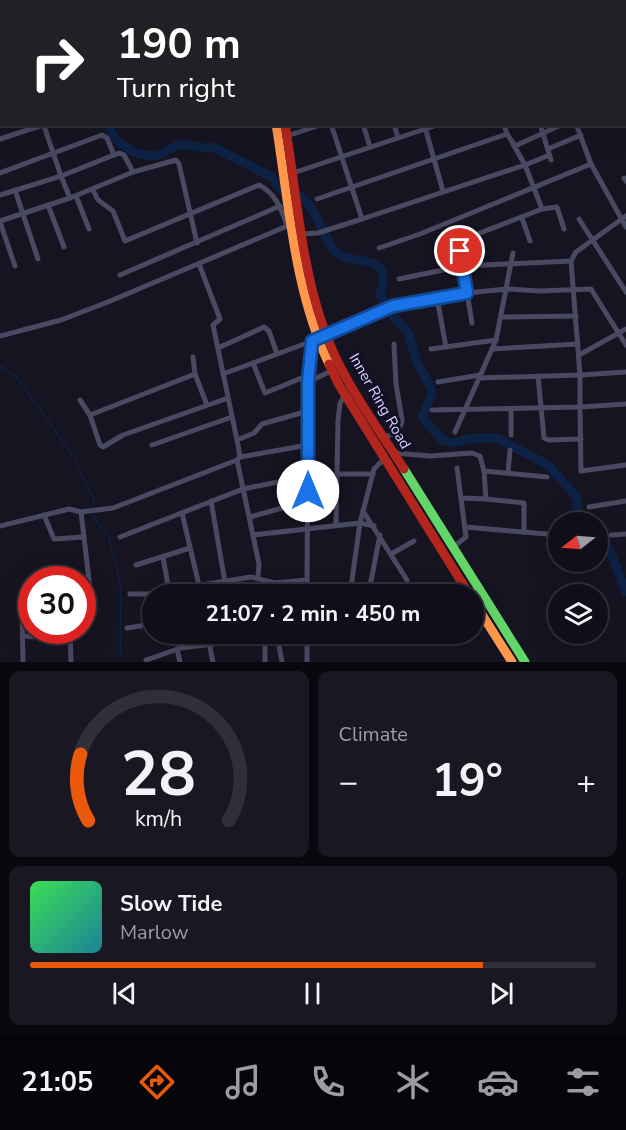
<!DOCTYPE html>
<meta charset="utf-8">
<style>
body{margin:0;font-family:"Nunito Sans",sans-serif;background:#191822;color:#f1f3f6;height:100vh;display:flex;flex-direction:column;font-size:22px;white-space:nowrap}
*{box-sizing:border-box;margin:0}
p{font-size:20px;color:#9c9ca2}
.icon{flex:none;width:33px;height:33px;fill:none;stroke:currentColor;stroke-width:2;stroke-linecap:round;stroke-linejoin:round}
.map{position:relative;height:662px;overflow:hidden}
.drawer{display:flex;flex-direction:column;gap:9px;padding:9px;background:#09080e;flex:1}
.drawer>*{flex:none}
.hud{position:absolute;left:0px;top:0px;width:627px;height:126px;box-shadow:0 6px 24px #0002,0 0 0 2px #302f38;background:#202124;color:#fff;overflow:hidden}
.needle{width:39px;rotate:253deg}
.fabs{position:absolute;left:548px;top:512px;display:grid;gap:12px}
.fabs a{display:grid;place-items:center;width:60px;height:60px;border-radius:50%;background:#100f19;box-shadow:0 6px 24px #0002,0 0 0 2px #302f38;font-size:30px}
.speed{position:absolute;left:18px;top:566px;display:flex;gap:12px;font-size:30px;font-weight:700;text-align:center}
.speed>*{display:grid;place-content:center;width:78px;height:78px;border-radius:50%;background:#100f19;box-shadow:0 6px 24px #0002,0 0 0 2px #302f38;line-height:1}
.speed .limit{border:9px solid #d22;background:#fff;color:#111}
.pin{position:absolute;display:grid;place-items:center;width:51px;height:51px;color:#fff;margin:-26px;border:3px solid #fff;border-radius:50%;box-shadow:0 2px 6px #0007}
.me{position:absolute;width:66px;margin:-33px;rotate:0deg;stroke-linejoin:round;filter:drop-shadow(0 0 4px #0008)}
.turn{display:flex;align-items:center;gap:21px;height:126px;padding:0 18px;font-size:27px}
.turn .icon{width:78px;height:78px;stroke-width:2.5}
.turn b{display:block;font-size:42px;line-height:51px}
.big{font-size:45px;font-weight:700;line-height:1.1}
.drawer .tile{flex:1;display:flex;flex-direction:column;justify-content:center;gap:9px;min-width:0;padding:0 21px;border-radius:12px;background:#191822}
.drawer .dial{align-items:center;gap:0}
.dial svg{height:156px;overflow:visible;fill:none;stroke:#302f38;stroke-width:7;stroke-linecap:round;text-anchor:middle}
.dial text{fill:#f1f3f6;stroke:none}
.song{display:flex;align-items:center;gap:18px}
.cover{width:72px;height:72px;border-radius:9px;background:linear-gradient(135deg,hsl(130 70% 55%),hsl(190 70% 35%))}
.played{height:6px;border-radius:3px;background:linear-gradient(90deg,#ea580c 80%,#302f38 80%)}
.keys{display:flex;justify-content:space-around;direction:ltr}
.heat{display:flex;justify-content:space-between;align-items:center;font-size:33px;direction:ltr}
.drawer .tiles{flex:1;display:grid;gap:9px;grid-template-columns:1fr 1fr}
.tile:last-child{grid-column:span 2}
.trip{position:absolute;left:142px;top:584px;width:342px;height:60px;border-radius:30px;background:#100f19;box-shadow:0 6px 24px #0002,0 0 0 2px #302f38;font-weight:700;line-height:60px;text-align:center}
.dock{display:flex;height:96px;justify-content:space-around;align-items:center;background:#06060a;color:#9c9ca2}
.dock .icon{width:42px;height:42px}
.dock .active{color:#ea580c}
.dock b{font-size:27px;color:#f1f3f6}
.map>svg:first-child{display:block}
</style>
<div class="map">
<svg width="626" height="662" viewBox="0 0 626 662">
<rect width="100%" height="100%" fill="#161421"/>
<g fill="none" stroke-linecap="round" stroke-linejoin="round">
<g stroke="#0d2144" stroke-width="1.5">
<polyline points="0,366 17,377 73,456 94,499 94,509"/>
<polyline points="94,514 94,518 109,537 121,585 120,662"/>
</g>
<g stroke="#0d2144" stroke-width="9">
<polyline points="41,0 44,2"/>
<path d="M109,124C111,142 137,158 155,155C165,154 172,146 181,145C193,143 201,151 213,147L272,177C281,195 293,189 305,200C319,214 323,238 336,252C350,267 396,251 380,293L386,308L408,332L417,362L431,388L432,394L422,417L442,440L453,443L473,438H497L548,465L576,496L580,522"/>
<polyline points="597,539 609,548 626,592"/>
</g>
<g stroke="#4a4962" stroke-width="5">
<polyline points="80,0 80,2"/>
<polyline points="113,0 114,2"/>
<polyline points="146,0 147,2"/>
<polyline points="317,0 317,2"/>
<polyline points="342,0 343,2"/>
<polyline points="378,0 379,2"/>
<polyline points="414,0 415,2"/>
<polyline points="454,0 455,2"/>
<polyline points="493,0 493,2"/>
<polyline points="532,0 532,2"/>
<polyline points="593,0 594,2"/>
<polyline points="203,2 208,0"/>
<polyline points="329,2 332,0"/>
<polyline points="437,2 441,0"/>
<polyline points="576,2 580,0"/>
<polyline points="626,52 626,51"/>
<polyline points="0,86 2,86"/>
<polyline points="0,111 2,110"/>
<polyline points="626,123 626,124"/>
<polyline points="50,124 44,126 61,176 119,153 124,155 133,172 176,160 179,164 197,243"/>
<polyline points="363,124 370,147"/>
<polyline points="394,124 398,138"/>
<polyline points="424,124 443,191"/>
<polyline points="504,124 507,134"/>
<polyline points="540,124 551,160"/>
<polyline points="314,127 323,124"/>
<polyline points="287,136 314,127 314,124"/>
<polyline points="0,139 43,125"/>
<polyline points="513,144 525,165 547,156"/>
<polyline points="548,149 581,135"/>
<polyline points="591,164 626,227"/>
<polyline points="0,173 102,135 107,138 114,155"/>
<polyline points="293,173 440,124"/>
<polyline points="624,178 626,181"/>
<polyline points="15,190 38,259"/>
<path d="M93,190L98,200L113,211L125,241L259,185C275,193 282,209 287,226"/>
<polyline points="0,195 61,176 70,198 133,172"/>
<polyline points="76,196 89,229"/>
<polyline points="317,199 507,134 515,146 563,124"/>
<polyline points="48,205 64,247"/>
<polyline points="542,209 557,207 564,229"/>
<polyline points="626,216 576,252 571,261 580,375 626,372"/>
<polyline points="522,218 530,241"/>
<polyline points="362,219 525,165 542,209 467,238"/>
<polyline points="579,219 626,292"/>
<polyline points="0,221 70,198"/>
<polyline points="0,222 15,266"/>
<polyline points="301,234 318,233 362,219 331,124"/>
<polyline points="379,248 420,234 591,164 576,124"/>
<polyline points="199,264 220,319 213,325 238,445 240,457 237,460 259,564 258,577"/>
<polyline points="120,275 280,206"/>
<polyline points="399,279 463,266 571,261"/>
<polyline points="502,317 576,316"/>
<polyline points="472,323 467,293 507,289 540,291 591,289 626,345"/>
<polyline points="325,334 393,306 437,298"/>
<polyline points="0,336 61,320 108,302 292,224"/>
<polyline points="446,347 437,298 467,293 460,251"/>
<polyline points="218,348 264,327 269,331 277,354"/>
<polyline points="431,349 496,340"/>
<polyline points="492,349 578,344"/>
<polyline points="579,355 626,329"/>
<polyline points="193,357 195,374"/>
<polyline points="253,363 265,393 309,375"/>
<polyline points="223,374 315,340"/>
<polyline points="538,376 544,438 549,440 581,439"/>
<polyline points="308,382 331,371"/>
<polyline points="438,382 480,375"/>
<polyline points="80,400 90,415 195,374 207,405"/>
<polyline points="626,404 580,407 581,471 626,465"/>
<polyline points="432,410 580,407 580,375 479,378"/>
<polyline points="90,415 100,445 103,447 123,435 228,398"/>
<polyline points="455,432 496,340 513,253"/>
<polyline points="511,435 511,409"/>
<polyline points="383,438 399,431 402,420 396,384 394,344"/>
<polyline points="237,440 254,433 262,424 308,411"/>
<polyline points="152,445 232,417"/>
<polyline points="395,453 430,456 472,453 480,456 484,471 486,499 524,503 524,532"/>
<polyline points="240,457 308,445"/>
<polyline points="484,471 547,477"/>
<polyline points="508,473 510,450"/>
<polyline points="338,474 373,474"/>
<polyline points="461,498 486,499"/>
<polyline points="211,501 225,582"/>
<polyline points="589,507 626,501"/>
<polyline points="363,511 407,580"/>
<polyline points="81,512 92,605 90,610 82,610"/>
<polyline points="182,513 201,594"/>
<polyline points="44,515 54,539 84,537"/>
<polyline points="250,517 282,508 308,506"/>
<polyline points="336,525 338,420 340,403 345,395"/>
<polyline points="0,526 69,509 81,512 113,508 237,460"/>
<polyline points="465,527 558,535"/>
<polyline points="253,535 360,523 374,469 386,457"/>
<polyline points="611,535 626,534"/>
<polyline points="120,537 243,489 308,476"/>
<polyline points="452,548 466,537 457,468"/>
<polyline points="391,554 414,541"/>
<polyline points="163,557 169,591"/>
<polyline points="136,565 190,548"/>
<polyline points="370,586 380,535"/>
<polyline points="130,594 146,594 251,577 275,583 307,580"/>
<polyline points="274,594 275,583"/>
<polyline points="307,594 308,382 312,341"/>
<polyline points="350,594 360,523 374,526"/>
<polyline points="127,628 153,624"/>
<polyline points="70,630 71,662"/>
<polyline points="207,633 213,662"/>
<polyline points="307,633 307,662"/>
<polyline points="277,635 282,662"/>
<polyline points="24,636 70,639"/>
<polyline points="265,640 265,662"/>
<polyline points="177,649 180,662"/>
<polyline points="146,660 181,648 259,638 265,640 277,636"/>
<polyline points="23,662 22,614 23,611 32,610"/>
</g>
<polyline stroke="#63d668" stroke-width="9" points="404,469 525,662"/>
<g stroke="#ff974d" stroke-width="9">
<polyline points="259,0 259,2"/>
<polyline points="270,0 270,2"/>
<path d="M276,124C289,203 294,291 329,364"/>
<polyline points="474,602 512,662"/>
</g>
<g stroke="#b3261e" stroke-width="9">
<path d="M285,124C296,189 301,264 323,326C340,378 375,423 404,469"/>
<polyline points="329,364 339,385 469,594"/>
</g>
</g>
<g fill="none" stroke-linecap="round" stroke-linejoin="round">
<g stroke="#114b97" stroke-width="15">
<polyline id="route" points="308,491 308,382 312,341 393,306 467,293 460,251"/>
</g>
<use href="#route" stroke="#1a73e8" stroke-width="10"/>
</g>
<g text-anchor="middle" stroke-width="6" stroke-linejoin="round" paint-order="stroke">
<g font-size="15" fill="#d9d4ff" stroke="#130f26">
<text transform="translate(380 401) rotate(60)" y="5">Inner Ring Road</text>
</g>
</g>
</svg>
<div class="fabs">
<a><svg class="needle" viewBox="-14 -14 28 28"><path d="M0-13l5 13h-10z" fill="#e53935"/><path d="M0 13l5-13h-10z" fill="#9c9ca2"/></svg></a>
<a><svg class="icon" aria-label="layers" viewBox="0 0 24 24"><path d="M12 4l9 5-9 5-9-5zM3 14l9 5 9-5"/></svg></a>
</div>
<div class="speed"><div class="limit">30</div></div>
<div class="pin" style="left:460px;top:251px;background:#d93025"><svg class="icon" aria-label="arrive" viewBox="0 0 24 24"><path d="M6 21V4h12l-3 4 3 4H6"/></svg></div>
<svg class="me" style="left:308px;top:491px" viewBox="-20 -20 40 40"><circle r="19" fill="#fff"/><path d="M0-13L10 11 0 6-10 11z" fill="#1a73e8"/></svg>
<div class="trip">21:07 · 2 min · 450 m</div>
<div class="hud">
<div class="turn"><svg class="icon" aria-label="right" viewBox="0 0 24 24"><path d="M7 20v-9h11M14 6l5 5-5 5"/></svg><div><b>190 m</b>Turn right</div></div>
</div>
</div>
<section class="drawer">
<div class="tiles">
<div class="tile dial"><svg viewBox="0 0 100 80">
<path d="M14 69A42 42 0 1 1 86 69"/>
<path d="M14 69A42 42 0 0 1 10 35" stroke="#ea580c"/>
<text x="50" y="56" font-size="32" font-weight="700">28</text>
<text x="50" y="72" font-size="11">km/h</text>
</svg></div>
<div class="tile"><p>Climate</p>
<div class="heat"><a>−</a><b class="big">19°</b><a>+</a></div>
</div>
<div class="tile">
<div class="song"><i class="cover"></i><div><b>Slow Tide</b><p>Marlow</p></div></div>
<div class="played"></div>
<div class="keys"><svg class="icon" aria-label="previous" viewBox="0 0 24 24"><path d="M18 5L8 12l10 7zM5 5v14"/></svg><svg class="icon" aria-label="pause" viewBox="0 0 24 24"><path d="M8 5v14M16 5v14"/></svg><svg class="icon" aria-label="next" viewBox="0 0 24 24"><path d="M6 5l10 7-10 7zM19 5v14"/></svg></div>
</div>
</div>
</section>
<nav class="dock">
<b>21:05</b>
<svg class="icon active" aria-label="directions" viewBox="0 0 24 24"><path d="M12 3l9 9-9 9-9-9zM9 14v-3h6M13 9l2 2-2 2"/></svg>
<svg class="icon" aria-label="music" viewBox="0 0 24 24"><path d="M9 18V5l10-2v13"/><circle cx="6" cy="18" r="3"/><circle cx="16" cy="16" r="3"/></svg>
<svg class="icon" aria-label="phone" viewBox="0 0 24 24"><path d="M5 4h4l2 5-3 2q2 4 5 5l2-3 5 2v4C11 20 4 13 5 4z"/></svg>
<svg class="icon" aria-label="climate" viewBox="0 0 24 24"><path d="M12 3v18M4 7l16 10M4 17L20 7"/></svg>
<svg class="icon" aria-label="car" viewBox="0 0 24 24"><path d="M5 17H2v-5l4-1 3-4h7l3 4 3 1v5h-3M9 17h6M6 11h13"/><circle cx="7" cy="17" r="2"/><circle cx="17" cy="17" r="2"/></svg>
<svg class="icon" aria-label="filters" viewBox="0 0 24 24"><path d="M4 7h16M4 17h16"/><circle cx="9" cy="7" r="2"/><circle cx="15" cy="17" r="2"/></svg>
</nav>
